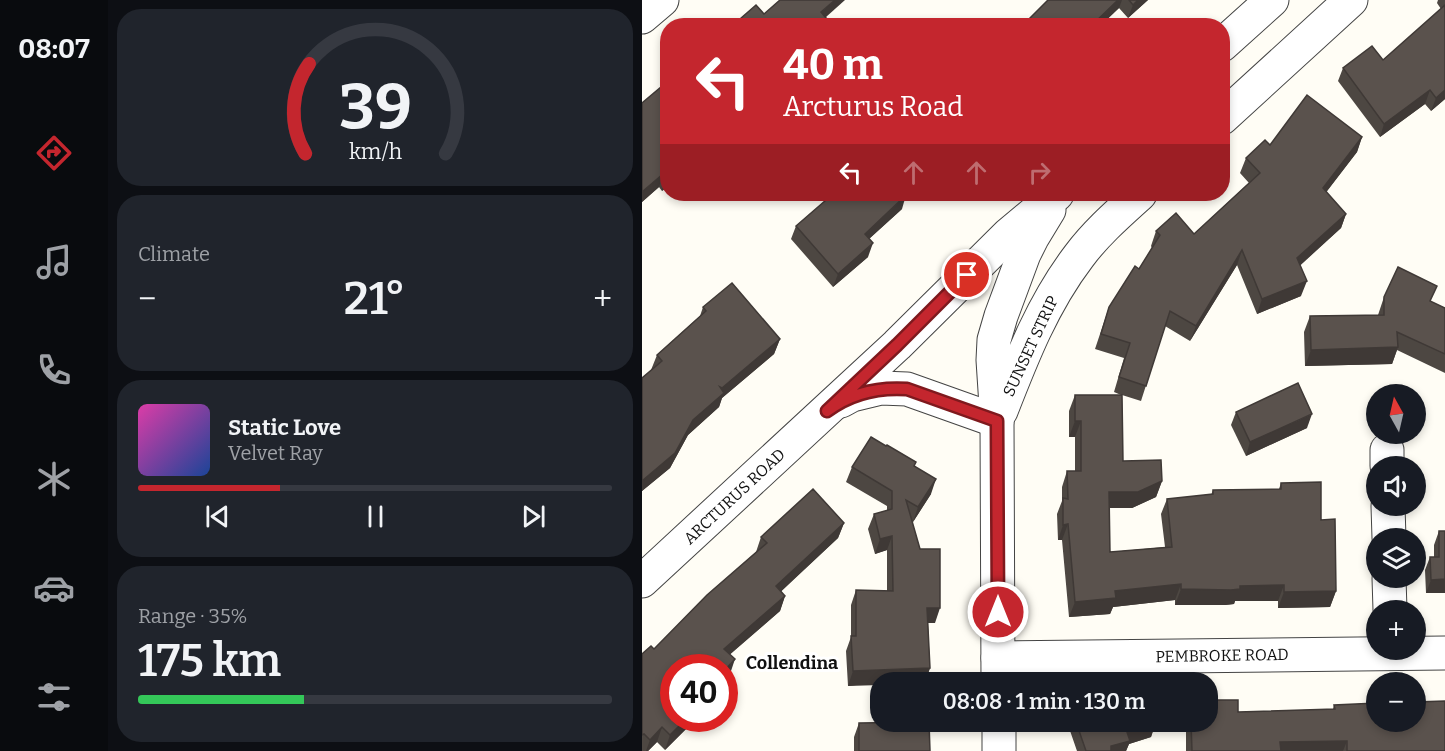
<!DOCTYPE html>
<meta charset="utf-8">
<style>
body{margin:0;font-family:Bitter,serif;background:#20242c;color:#f1f3f6;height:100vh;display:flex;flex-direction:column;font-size:22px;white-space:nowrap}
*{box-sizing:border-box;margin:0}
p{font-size:20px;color:#9ea1a6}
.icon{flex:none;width:33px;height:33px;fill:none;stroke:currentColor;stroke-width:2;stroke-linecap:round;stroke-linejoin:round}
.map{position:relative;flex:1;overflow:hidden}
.side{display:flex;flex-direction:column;gap:9px;padding:9px;background:#0d0f14;width:534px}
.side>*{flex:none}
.hud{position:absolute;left:18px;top:18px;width:570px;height:183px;border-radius:24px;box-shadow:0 3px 9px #0003;background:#c4262e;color:#fff;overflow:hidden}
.needle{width:39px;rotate:352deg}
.controls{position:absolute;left:724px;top:384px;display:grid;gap:12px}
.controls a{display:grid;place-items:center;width:60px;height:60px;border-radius:50%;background:#171b24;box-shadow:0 3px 9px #0003;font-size:30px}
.speed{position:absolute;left:18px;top:654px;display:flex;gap:12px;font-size:30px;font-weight:700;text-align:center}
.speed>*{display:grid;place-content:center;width:78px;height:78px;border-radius:50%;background:#171b24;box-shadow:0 3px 9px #0003;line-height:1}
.speed .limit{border:9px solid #d22;background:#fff;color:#111}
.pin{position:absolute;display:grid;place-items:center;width:51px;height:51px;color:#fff;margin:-26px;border:3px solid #fff;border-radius:50%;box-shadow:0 2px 6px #0007}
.me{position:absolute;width:66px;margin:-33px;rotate:0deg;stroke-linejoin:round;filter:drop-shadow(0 0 4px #0008)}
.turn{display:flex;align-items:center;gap:21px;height:126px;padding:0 24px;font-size:27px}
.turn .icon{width:78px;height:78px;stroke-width:2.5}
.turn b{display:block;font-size:42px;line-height:51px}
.lanes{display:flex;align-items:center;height:57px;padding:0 24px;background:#0003;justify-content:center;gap:30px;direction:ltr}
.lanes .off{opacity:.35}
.big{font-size:45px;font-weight:600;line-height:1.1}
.side .widget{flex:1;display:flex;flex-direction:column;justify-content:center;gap:9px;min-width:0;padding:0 21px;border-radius:24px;background:#20242c}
.side .dial{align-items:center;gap:0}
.dial svg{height:156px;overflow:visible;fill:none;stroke:#363941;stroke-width:7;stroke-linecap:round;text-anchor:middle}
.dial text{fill:#f1f3f6;stroke:none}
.song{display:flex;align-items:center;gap:18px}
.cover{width:72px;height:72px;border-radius:9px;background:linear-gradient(135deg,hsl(320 70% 55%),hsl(220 70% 35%))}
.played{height:6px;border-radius:3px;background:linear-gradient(90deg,#c4262e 30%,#363941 30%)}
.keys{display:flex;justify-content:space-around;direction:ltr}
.heat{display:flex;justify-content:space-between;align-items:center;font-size:33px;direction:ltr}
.charge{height:9px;border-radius:4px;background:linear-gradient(90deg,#34c759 35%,#363941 0)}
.trip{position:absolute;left:228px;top:672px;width:348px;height:60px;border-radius:24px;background:#171b24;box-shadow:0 3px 9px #0003;font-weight:600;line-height:60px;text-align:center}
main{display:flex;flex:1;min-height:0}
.dock{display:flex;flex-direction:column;width:108px;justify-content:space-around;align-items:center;background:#090b0e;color:#9ea1a6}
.dock .icon{width:42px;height:42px}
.dock .active{color:#c4262e}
.dock b{font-size:27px;color:#f1f3f6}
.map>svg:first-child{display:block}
</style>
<main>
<nav class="dock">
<b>08:07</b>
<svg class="icon active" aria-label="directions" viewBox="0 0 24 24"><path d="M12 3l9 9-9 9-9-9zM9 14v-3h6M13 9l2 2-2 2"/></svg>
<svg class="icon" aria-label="music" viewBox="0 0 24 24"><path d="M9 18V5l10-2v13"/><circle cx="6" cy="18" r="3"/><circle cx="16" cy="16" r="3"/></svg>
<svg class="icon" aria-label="phone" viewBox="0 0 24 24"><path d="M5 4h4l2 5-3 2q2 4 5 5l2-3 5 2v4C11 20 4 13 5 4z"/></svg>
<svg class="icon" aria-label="climate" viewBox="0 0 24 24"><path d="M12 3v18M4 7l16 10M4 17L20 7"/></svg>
<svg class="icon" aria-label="car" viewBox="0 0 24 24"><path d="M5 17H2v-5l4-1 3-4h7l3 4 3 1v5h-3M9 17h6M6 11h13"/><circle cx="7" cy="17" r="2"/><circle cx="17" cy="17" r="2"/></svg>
<svg class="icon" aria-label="filters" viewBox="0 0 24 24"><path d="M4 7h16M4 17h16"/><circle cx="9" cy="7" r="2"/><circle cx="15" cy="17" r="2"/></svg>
</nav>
<section class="side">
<div class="widget dial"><svg viewBox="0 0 100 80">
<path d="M14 69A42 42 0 1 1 86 69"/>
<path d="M14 69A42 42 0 0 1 16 23" stroke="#c4262e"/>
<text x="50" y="56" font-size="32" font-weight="700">39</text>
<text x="50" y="72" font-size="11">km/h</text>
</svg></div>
<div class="widget"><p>Climate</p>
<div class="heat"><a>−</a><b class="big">21°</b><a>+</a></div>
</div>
<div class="widget">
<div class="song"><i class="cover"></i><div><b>Static Love</b><p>Velvet Ray</p></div></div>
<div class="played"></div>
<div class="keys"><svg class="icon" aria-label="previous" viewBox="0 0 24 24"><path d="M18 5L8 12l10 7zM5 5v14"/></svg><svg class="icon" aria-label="pause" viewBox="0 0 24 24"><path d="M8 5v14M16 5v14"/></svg><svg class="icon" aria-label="next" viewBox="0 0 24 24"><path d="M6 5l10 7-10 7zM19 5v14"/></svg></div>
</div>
<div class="widget"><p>Range · 35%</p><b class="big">175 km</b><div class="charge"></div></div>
</section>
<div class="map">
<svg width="803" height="751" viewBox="0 0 803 751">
<rect width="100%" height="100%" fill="#fffdf5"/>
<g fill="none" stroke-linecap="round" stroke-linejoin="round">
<g stroke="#444" stroke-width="35">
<g id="minor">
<polyline points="0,17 20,0"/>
<polyline points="745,450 745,466"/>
<polyline points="746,506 747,538"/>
<polyline points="747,578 748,610"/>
</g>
</g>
<g stroke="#444" stroke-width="35">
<g id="tertiary">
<polyline points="580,45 630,0"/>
<polyline points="580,118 709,0"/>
<polyline points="199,401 210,395 239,388 265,389 355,421"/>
<path d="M359,411C380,357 401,303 437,256C454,233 477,213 498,194"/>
<polyline points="0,581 255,345 366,235 415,194"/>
<polyline points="356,658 803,653"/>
<polyline points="356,682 355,421 351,360 352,340 359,316 382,254 390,238 407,210"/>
<polyline points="357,722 357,751"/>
</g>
</g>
<use href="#minor" stroke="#fff" stroke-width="33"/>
<use href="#tertiary" stroke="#fff" stroke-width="33"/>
</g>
<g fill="#4d4742">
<polygon points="406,0 506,0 486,18 477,8 458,26 380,26"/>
<polygon points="796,0 803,0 803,99 789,111 783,104 738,137 696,81 701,68 741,60 799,9 795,3"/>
<polygon points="26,94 26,186 20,191 17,187 0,202 0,103"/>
<polygon points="720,137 715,152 684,192 704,214 699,228 658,265 659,296 615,314 595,265 548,341 523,326 499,401 480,395 481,461 520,481 514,497 490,508 467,508 468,552 523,547 519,514 525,499 569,495 571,490 637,489 639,483 679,520 694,591 688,607 636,608 636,601 593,601 592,604 583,605 533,605 533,600 471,607 468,614 427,617 420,540 416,540 415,514 420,501 420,487 425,471 433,471 433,437 427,437 427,411 433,395 479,395 472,392 482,358 453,349 467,307 497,269 510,248 509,246 514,231 552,234 607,183 598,173 604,158 628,145"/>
<polygon points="260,209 227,239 226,257 191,287 149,239 154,226"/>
<polygon points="742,297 790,302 803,308 803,373 755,350 750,364 663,366 662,332 668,316 736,315"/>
<polygon points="61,307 138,339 132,354 80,398 77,407 46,435 28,468 0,491 0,378 9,370 15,355 58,316"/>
<polygon points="594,412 665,428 604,456 589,425"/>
<polygon points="272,466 289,494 271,522 270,522 293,623 286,623 288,668 283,682 238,682 206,686 204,651 209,637 209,605 214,590 245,591 245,550 233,554 226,529 232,514 245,511 245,506 204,482 210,467"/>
<polygon points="202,523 196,538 139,591 143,596 138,611 88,654 88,674 32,668 44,729 23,750 15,742 6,751 0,751 0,654 12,649 114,552 119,537"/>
<polygon points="797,531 803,593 784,593 783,570 788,557 792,557 792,545"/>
<polygon points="692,705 803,751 544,751 544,722 566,722 596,712 691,709"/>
<polygon points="425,722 513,722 509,737 487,744 484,751 435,751"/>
<polygon points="217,723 288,751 212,751 212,737"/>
</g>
<g fill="#3f3936">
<polygon points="193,0 203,0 174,26 179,12"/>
<polygon points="476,0 480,0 477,8 458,26 449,26"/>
<polygon points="496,0 506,0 486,18 491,5"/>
<polygon points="429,19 427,26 423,26 424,24"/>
<polygon points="788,90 783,104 738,137 742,124"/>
<polygon points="803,90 803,99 789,111 794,98"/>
<polygon points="720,137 715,152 676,203 681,188"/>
<polygon points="21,174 17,187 0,202 0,192"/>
<polygon points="26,176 26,186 20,191 24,177"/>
<polygon points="264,195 260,209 218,247 223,234"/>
<polygon points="704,214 699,228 650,273 655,258"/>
<polygon points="231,243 226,257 191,287 196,274"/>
<polygon points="600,250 595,265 548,341 554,326"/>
<polygon points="665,281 659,296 615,314 620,299"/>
<polygon points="138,339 132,354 80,398 77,407 46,435 28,468 0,491 0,481 51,420 80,388"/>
<polygon points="756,347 750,364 663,366 669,350"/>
<polygon points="670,414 665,428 604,456 608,442"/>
<polygon points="433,421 439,421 433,437 427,437"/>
<polygon points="294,479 289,494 271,522 276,507"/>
<polygon points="520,481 514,497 490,508 461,508 467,492"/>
<polygon points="202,523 196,538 129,601 134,586"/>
<polygon points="426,524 420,540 416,540 421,525"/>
<polygon points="250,536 245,550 233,554 238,539"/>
<polygon points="803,579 803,593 784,593 789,580"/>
<polygon points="539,584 533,600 471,607 468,614 427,617 433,602 473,591"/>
<polygon points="642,585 636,601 593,601 592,604 583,605 533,605 539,589 598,586"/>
<polygon points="694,591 688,607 636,608 642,592"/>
<polygon points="143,596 138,611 77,664 82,649"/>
<polygon points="285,608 298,608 293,623 280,623"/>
<polygon points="93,659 88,674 82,680 82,671"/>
<polygon points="288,668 283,682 238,682 238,685 206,686 211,671"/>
<polygon points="42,718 48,718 44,729 23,750 28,735"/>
<polygon points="514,723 509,737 487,744 484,751 468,751 469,746 485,732"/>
<polygon points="20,727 15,742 6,751 4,751 8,740"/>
<polygon points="705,741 701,751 635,751 638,742"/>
</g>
<g fill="#5a524d" stroke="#3f3936" stroke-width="1.5">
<polygon points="138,0 193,0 179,12 190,25 150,26 147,21 141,26 90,26 114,5 122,14"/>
<polygon points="406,0 476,0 449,26 436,26 429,19 424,24 421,21 417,26 380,26"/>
<polygon points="487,0 496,0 491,5"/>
<polygon points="803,5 803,90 794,98 788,90 742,124 701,68 730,46 741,60"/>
<polygon points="373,20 378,26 366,26"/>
<polygon points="19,87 26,94 26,176 24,177 21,174 0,192 0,103"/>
<polygon points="665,95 720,137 681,188 704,214 655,258 665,281 620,299 600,250 554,326 528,311 504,386 477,377 488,343 459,334 467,307 493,266 497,269 518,235 514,231 534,213 552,234 618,173 604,158 623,140 628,145"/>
<polygon points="191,194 263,194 264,195 223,234 231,243 196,274 154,226"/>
<polygon points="756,267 795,286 788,301 803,308 803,354 755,332 756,347 669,350 668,316 742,315 742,297"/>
<polygon points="90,283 138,339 80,388 78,387 82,393 51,420 33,453 0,481 0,378 20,361 15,355 64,311 61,307"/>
<polygon points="656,383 670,414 608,442 594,412"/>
<polygon points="433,395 480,395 481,461 519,460 520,481 496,492 467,492 468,552 530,547 525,499 571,494 571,490 639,489 639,483 679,482 679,520 693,519 694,591 642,592 642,585 598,586 598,589 589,590 539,589 539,584 473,591 474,598 433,602 426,524 421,525 421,498 426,499 425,471 439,471 439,421 433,421"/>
<polygon points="229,437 244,446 245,445 274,462 272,466 294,479 276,507 264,500 278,549 298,549 298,608 285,608 288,668 211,671 209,636 214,636 214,590 251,591 250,536 238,539 232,514 250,509 250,491 210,467"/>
<polygon points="171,489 202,523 134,586 143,596 82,649 93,659 82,671 82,668 32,668 32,718 45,718 28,735 20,727 8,740 2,734 0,735 0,654 9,646 12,649 65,595 125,543 119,537"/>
<polygon points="797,531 803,531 803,579 789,580 788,557 797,557"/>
<polygon points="566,700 596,700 596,712 693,709 692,705 735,703 735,722 774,722 774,702 803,701 803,751 705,751 705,741 638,742 639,751 550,751 549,722 566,722"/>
<polygon points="287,722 288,751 217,751 217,723"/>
<polygon points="434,722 513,722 514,723 485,732 488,741 469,746 469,751 444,751"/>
</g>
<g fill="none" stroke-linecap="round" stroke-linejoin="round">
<g stroke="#7f191e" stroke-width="15">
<path id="route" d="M325,275L255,345L185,411C209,393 235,387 265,389L355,421L356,612"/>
</g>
<use href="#route" stroke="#c4262e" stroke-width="10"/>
</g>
<g text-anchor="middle" stroke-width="6" stroke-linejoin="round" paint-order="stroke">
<g font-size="16" fill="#111" stroke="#fff">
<text transform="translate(388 346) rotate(-65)" y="6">SUNSET STRIP</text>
<text transform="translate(92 496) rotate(-43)" y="6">ARCTURUS ROAD</text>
<text transform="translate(580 655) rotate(-1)" y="6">PEMBROKE ROAD</text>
</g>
<g font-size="18" font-weight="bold" fill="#111" stroke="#fff">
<text x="150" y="669">Collendina</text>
</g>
</g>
</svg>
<div class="controls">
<a><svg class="needle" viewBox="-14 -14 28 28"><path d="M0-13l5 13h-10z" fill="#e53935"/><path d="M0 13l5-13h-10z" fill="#9ea1a6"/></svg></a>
<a><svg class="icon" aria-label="sound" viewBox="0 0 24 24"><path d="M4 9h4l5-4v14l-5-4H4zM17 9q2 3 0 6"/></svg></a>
<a><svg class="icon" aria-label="layers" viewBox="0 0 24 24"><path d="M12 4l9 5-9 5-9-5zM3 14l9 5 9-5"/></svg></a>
<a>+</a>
<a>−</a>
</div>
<div class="speed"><div class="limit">40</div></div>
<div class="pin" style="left:325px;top:275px;background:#d93025"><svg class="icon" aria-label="arrive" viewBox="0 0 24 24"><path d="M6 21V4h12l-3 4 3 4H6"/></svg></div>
<svg class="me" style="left:356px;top:612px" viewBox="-20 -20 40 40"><circle r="17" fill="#c4262e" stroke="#fff" stroke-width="3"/><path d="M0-11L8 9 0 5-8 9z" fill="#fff"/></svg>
<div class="trip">08:08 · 1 min · 130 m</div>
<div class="hud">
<div class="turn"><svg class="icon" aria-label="left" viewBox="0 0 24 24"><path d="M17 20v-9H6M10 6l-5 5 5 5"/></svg><div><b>40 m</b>Arcturus Road</div></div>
<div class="lanes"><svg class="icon" aria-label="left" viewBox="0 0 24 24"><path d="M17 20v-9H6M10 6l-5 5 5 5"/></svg><svg class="icon off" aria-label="ahead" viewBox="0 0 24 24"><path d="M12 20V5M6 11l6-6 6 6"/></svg><svg class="icon off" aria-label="ahead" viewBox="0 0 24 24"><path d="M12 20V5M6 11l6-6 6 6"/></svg><svg class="icon off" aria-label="right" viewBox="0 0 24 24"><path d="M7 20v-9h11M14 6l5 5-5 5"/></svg></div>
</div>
</div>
</main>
